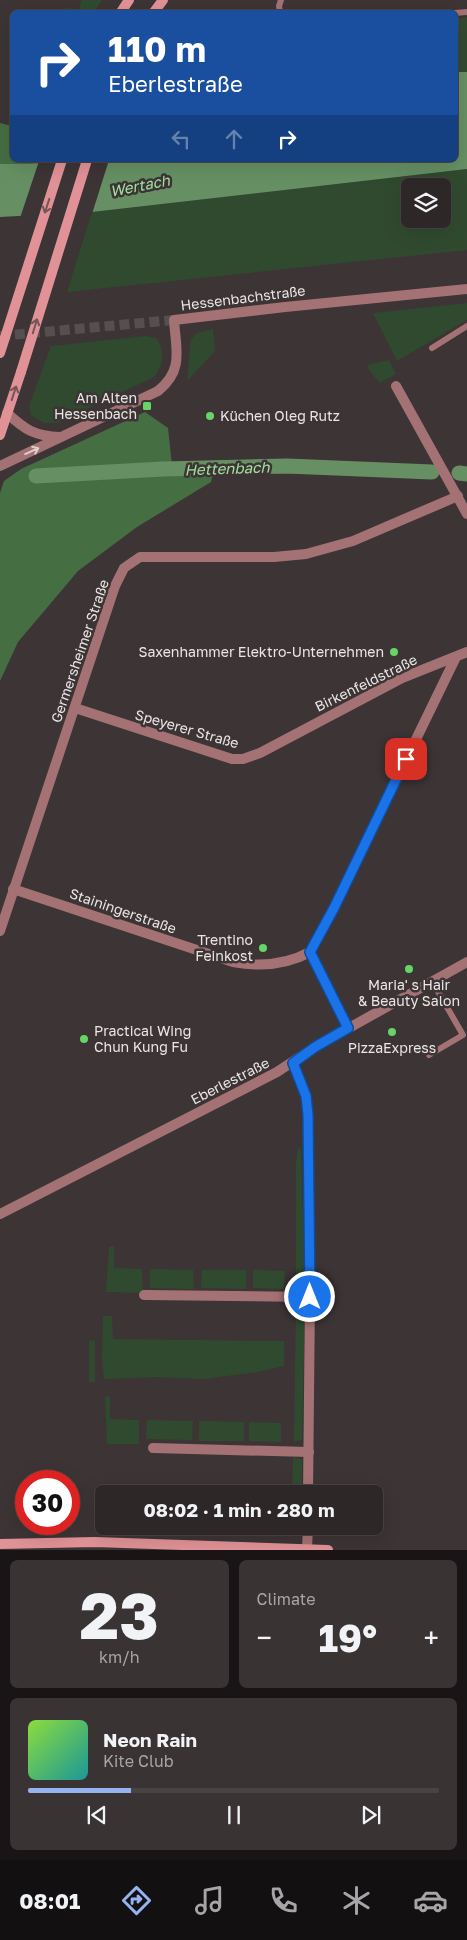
<!DOCTYPE html>
<meta charset="utf-8">
<style>
body{margin:0;font-family:"Golos Text",sans-serif;background:#393334;color:#f1f3f6;height:100vh;display:flex;flex-direction:column;font-size:19px;white-space:nowrap}
*{box-sizing:border-box;margin:0}
p{font-size:16px;color:#a7a5a8}
.icon{flex:none;width:28px;height:28px;fill:none;stroke:currentColor;stroke-width:2;stroke-linecap:round;stroke-linejoin:round}
.map{position:relative;height:1550px;overflow:hidden}
.side{display:flex;flex-direction:column;gap:10px;padding:10px;background:#191516;flex:1}
.side>*{flex:none}
.banner{position:absolute;left:10px;top:10px;width:448px;height:152px;border-radius:8px;box-shadow:0 5px 20px #0002,0 0 0 1px #484445;background:#1a4fa0;color:#fff;overflow:hidden}
.fabs{position:absolute;left:401px;top:178px;display:grid;gap:10px}
.fabs a{display:grid;place-items:center;width:50px;height:50px;border-radius:8px;background:#2d2728;box-shadow:0 5px 20px #0002,0 0 0 1px #484445;font-size:25px}
.speed{position:absolute;left:15px;top:1470px;display:flex;gap:10px;font-size:25px;font-weight:700;text-align:center}
.speed>*{display:grid;place-content:center;width:65px;height:65px;border-radius:50%;background:#2d2728;box-shadow:0 5px 20px #0002,0 0 0 1px #484445;line-height:1}
.speed .limit{border:8px solid #d22;background:#fff;color:#111}
.pin{position:absolute;display:grid;place-items:center;width:42px;height:42px;color:#fff;margin:-21px;border-radius:10px;box-shadow:0 2px 8px #0006}
.me{position:absolute;width:55px;margin:-28px;rotate:0deg;stroke-linejoin:round;filter:drop-shadow(0 0 4px #0008)}
.turn{display:flex;align-items:center;gap:18px;height:105px;padding:0 15px;font-size:22px}
.turn .icon{width:65px;height:65px;stroke-width:2.5}
.turn b{display:block;font-size:35px;line-height:42px}
.lanes{display:flex;align-items:center;height:48px;padding:0 15px;background:#0003;justify-content:center;gap:25px;direction:ltr}
.lanes .off{opacity:.35}
.big{font-size:38px;font-weight:700;line-height:1.1}
.side .card{flex:1;display:flex;flex-direction:column;justify-content:center;gap:8px;min-width:0;padding:0 18px;border-radius:8px;background:#393334}
.side .dial{align-items:center;gap:0}
.dial b{font-size:65px;line-height:1}
.song{display:flex;align-items:center;gap:15px}
.cover{width:60px;height:60px;border-radius:8px;background:linear-gradient(135deg,hsl(90 70% 55%),hsl(180 70% 35%))}
.played{height:5px;border-radius:2px;background:linear-gradient(90deg,#95b2f1 25%,#484445 25%)}
.keys{display:flex;justify-content:space-around;direction:ltr}
.heat{display:flex;justify-content:space-between;align-items:center;font-size:28px;direction:ltr}
.side .tiles{flex:1;display:grid;gap:10px;grid-template-columns:1fr 1fr}
.card:last-child{grid-column:span 2}
.trip{position:absolute;left:95px;top:1485px;width:288px;height:50px;border-radius:8px;background:#2d2728;box-shadow:0 5px 20px #0002,0 0 0 1px #484445;font-weight:700;line-height:50px;text-align:center}
.menu{display:flex;height:80px;justify-content:space-around;align-items:center;background:#121010;color:#a7a5a8}
.menu .icon{width:35px;height:35px}
.menu .on{color:#95b2f1}
.menu b{font-size:22px;color:#f1f3f6}
.map>svg:first-child{display:block}
</style>
<div class="map">
<svg width="467" height="1550" viewBox="0 0 467 1550">
<rect width="100%" height="100%" fill="#3c3435"/>
<g fill="#304a2f" fill-rule="evenodd">
<polygon points="81,0 102,0 94,12 67,12 68,8 79,10"/>
<polygon points="467,17 467,72 455,72 455,19"/>
<path d="M467,169V250L67,292L92,212ZM410,186H442V219H410Z"/>
<polygon points="467,303 467,320 397,361 373,313"/>
<polygon points="213,329 215,351 189,379 187,379 191,339 197,333"/>
<path d="M146,336L156,338C166,351 163,365 154,377L57,423H44L31,415L29,406L51,346Z"/>
<polygon points="389,360 396,374 380,383 369,370 368,365"/>
<polygon points="298,1147 301,1150 305,1288 303,1290 296,1289 296,1164"/>
<polygon points="114,1246 114,1268 142,1269 143,1293 106,1292 109,1247"/>
<polygon points="150,1269 193,1270 194,1289 150,1288"/>
<polygon points="202,1270 246,1270 246,1289 201,1288"/>
<polygon points="253,1270 285,1271 284,1289 253,1288"/>
<polygon points="296,1303 303,1303 305,1307 302,1440 294,1442"/>
<polygon points="103,1316 112,1316 113,1339 284,1341 284,1366 257,1372 203,1379 156,1377 104,1379 102,1359"/>
<polygon points="89,1340 95,1341 95,1382 89,1382"/>
<polygon points="110,1396 110,1419 139,1420 139,1444 107,1444 105,1397"/>
<polygon points="147,1420 193,1421 192,1440 146,1439"/>
<polygon points="199,1421 244,1422 244,1441 199,1441"/>
<polygon points="249,1422 281,1423 281,1442 249,1441"/>
<polygon points="293,1457 302,1459 302,1494 292,1494"/>
</g>
<g fill="#456e43">
<polygon points="0,123 12,126 12,160 39,160 38,164 0,164"/>
<polygon points="145,412 168,428 173,475 213,474 211,482 137,527 78,571 18,642 0,681 0,493 4,481 21,469"/>
</g>
<polygon fill="#669064" points="455,72 467,72 467,169 92,212 0,217 0,164 31,164 79,160 455,160"/>
<polygon fill="#3c3435" points="50,160 109,160 92,214 20,218 39,161"/>
<g fill="none" stroke-linecap="round" stroke-linejoin="round">
<g stroke="#669064" stroke-width="15">
<polyline points="459,473 467,474"/>
<polyline points="36,476 163,469 287,466 432,472"/>
</g>
<polyline stroke="#564f50" stroke-width="10" stroke-dasharray="10 5" stroke-linecap="butt" points="0,336 174,320"/>
<g stroke="#a47274" stroke-width="6">
<polyline points="280,12 279,6 281,0"/>
<polyline points="455,13 467,12"/>
<polyline points="432,348 467,326"/>
<polyline points="429,1055 463,1035 432,981"/>
</g>
<g stroke="#a47274" stroke-width="10">
<polyline points="396,386 467,514"/>
<path d="M7,413C25,430 35,436 60,437"/>
<path d="M0,466L158,391C184,370 176,350 174,320L285,307L467,289"/>
<polyline points="75,708 232,759 243,759 260,753 402,678 467,652"/>
<path d="M13,889L233,962C260,967 286,965 310,952"/>
<polyline points="0,931 115,586 124,568 140,557 274,557 306,554 353,541 458,496"/>
<polyline points="348,1028 310,952 334,908 456,657"/>
<polyline points="293,1063 306,1096 308,1115 310,1297 308,1494"/>
<polyline points="0,1214 277,1072 315,1047 467,962"/>
<polyline points="144,1295 310,1297"/>
<polyline points="153,1448 309,1452"/>
<polyline points="307,1549 308,1526"/>
</g>
<g stroke="#e19297" stroke-width="10">
<polyline points="121,12 129,0"/>
<polyline points="154,12 163,0"/>
<polyline points="0,435 21,372"/>
<polyline points="0,1544 95,1542 328,1550"/>
</g>
<g stroke="#e19297" stroke-width="10">
<polyline points="0,353 62,160"/>
<polyline points="21,372 87,160"/>
</g>
</g>
<defs><path id="oneway-shaft" d="M-6 0H5M1.5-3L5.5 0L1.5 3" fill="none" stroke-width="1.6" stroke-linecap="round" stroke-linejoin="round" transform="scale(1.25)"/></defs>
<g stroke="#765557">
<use href="#oneway-shaft" transform="translate(47 206) rotate(108)"/>
<use href="#oneway-shaft" transform="translate(35 326) rotate(-73)"/>
<use href="#oneway-shaft" transform="translate(14 393) rotate(-72)"/>
</g>
<use stroke="#ddcfcf" href="#oneway-shaft" transform="translate(32 451) rotate(-24)"/>
<g fill="none" stroke-linecap="round" stroke-linejoin="round">
<g stroke="#114b97" stroke-width="12">
<polyline id="route" points="310,1297 308,1115 306,1096 293,1063 315,1047 348,1028 310,952 334,908 406,759"/>
</g>
<use href="#route" stroke="#1a73e8" stroke-width="9"/>
</g>
<g fill="#67d466" stroke="#3c3435" stroke-width="2">
<rect x="142" y="401" width="10" height="10" rx="2.5"/>
<circle cx="210" cy="416" r="5"/>
<circle cx="394" cy="652" r="5"/>
<circle cx="263" cy="948" r="5"/>
<circle cx="409" cy="969" r="5"/>
<circle cx="392" cy="1032" r="5"/>
<circle cx="84" cy="1039" r="5"/>
</g>
<g text-anchor="middle" stroke-width="5" stroke-linejoin="round" paint-order="stroke">
<g font-size="14" fill="#ebe6e6" stroke="#3c3435">
<text transform="translate(243 298) rotate(-7)" y="5">Hessenbachstraße</text>
<text transform="translate(80 651) rotate(-71)" y="5">Germersheimer Straße</text>
<text transform="translate(366 683) rotate(-26)" y="5">Birkenfeldstraße</text>
<text transform="translate(187 729) rotate(16)" y="5">Speyerer Straße</text>
<text transform="translate(123 911) rotate(19)" y="5">Stainingerstraße</text>
<text transform="translate(230 1081) rotate(-27)" y="5">Eberlestraße</text>
</g>
<g font-size="14" fill="#ebe6e6" stroke="#3c3435" text-anchor="end">
<text x="137" y="403">Am Alten<tspan x="137" dy="16">Hessenbach</tspan></text>
<text x="220" y="421" text-anchor="start">Küchen Oleg Rutz</text>
<text x="384" y="657">Saxenhammer Elektro-Unternehmen</text>
<text x="253" y="945">Trentino<tspan x="253" dy="16">Feinkost</tspan></text>
<text x="409" y="990" text-anchor="middle">Maria' s Hair<tspan x="409" dy="16">&amp; Beauty Salon</tspan></text>
<text x="94" y="1036" text-anchor="start">Practical Wing<tspan x="94" dy="16">Chun Kung Fu</tspan></text>
<text x="392" y="1053" text-anchor="middle">PizzaExpress</text>
</g>
<g font-size="15" font-style="italic" fill="#a1e09e" stroke="#3c3435">
<text transform="translate(140 186) rotate(-11)" y="5">Wertach</text>
<text transform="translate(227 469) rotate(-2)" y="5">Hettenbach</text>
</g>
</g>
</svg>
<div class="fabs">
<a><svg class="icon" aria-label="layers" viewBox="0 0 24 24"><path d="M12 4l9 5-9 5-9-5zM3 14l9 5 9-5"/></svg></a>
</div>
<div class="speed"><div class="limit">30</div></div>
<div class="pin" style="left:406px;top:759px;background:#d93025"><svg class="icon" aria-label="arrive" viewBox="0 0 24 24"><path d="M6 21V4h12l-3 4 3 4H6"/></svg></div>
<svg class="me" style="left:310px;top:1297px" viewBox="-20 -20 40 40"><circle r="17" fill="#1a73e8" stroke="#fff" stroke-width="3"/><path d="M0-11L8 9 0 5-8 9z" fill="#fff"/></svg>
<div class="trip">08:02 · 1 min · 280 m</div>
<div class="banner">
<div class="turn"><svg class="icon" aria-label="right" viewBox="0 0 24 24"><path d="M7 20v-9h11M14 6l5 5-5 5"/></svg><div><b>110 m</b>Eberlestraße</div></div>
<div class="lanes"><svg class="icon off" aria-label="left" viewBox="0 0 24 24"><path d="M17 20v-9H6M10 6l-5 5 5 5"/></svg><svg class="icon off" aria-label="ahead" viewBox="0 0 24 24"><path d="M12 20V5M6 11l6-6 6 6"/></svg><svg class="icon" aria-label="right" viewBox="0 0 24 24"><path d="M7 20v-9h11M14 6l5 5-5 5"/></svg></div>
</div>
</div>
<section class="side">
<div class="tiles">
<div class="card dial"><b>23</b><p>km/h</p></div>
<div class="card"><p>Climate</p>
<div class="heat"><a>−</a><b class="big">19°</b><a>+</a></div>
</div>
<div class="card">
<div class="song"><i class="cover"></i><div><b>Neon Rain</b><p>Kite Club</p></div></div>
<div class="played"></div>
<div class="keys"><svg class="icon" aria-label="previous" viewBox="0 0 24 24"><path d="M18 5L8 12l10 7zM5 5v14"/></svg><svg class="icon" aria-label="pause" viewBox="0 0 24 24"><path d="M8 5v14M16 5v14"/></svg><svg class="icon" aria-label="next" viewBox="0 0 24 24"><path d="M6 5l10 7-10 7zM19 5v14"/></svg></div>
</div>
</div>
</section>
<nav class="menu">
<b>08:01</b>
<svg class="icon on" aria-label="directions" viewBox="0 0 24 24"><path d="M12 3l9 9-9 9-9-9zM9 14v-3h6M13 9l2 2-2 2"/></svg>
<svg class="icon" aria-label="music" viewBox="0 0 24 24"><path d="M9 18V5l10-2v13"/><circle cx="6" cy="18" r="3"/><circle cx="16" cy="16" r="3"/></svg>
<svg class="icon" aria-label="phone" viewBox="0 0 24 24"><path d="M5 4h4l2 5-3 2q2 4 5 5l2-3 5 2v4C11 20 4 13 5 4z"/></svg>
<svg class="icon" aria-label="climate" viewBox="0 0 24 24"><path d="M12 3v18M4 7l16 10M4 17L20 7"/></svg>
<svg class="icon" aria-label="car" viewBox="0 0 24 24"><path d="M5 17H2v-5l4-1 3-4h7l3 4 3 1v5h-3M9 17h6M6 11h13"/><circle cx="7" cy="17" r="2"/><circle cx="17" cy="17" r="2"/></svg>
</nav>
